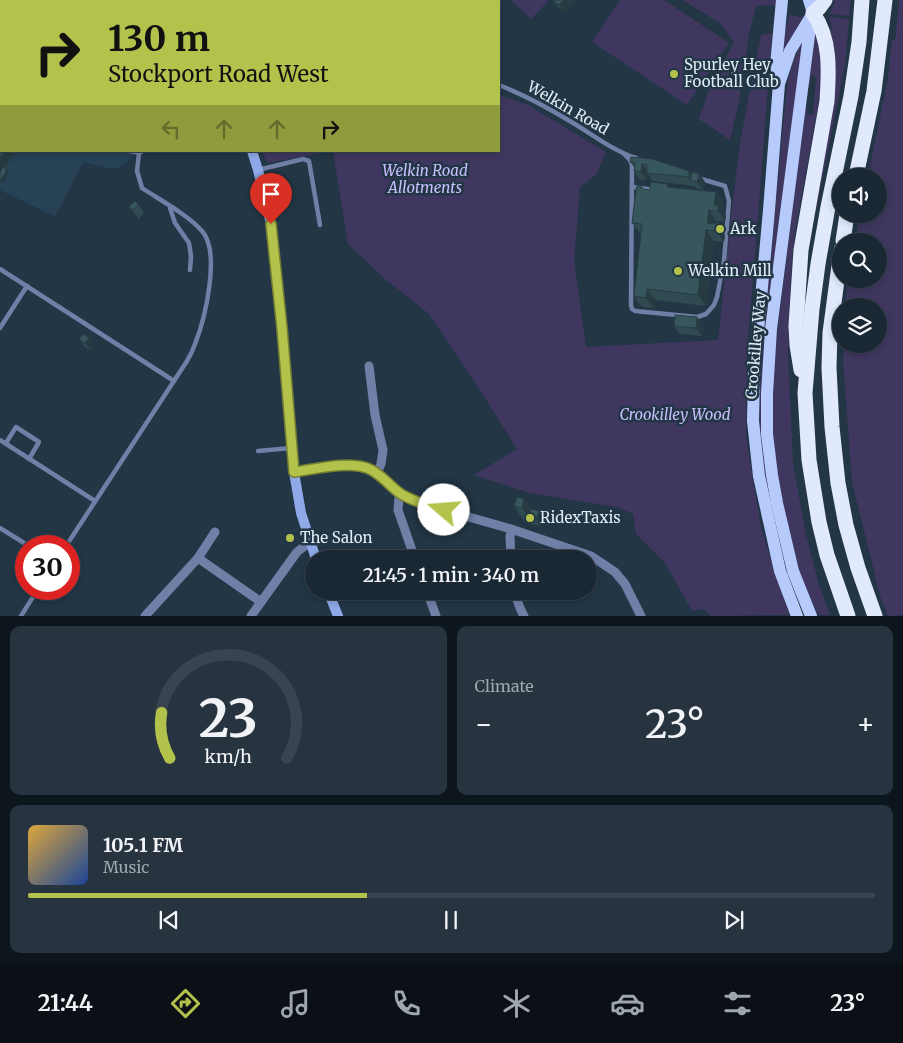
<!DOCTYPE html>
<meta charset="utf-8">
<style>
body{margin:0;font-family:Merriweather,serif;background:#273440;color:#f1f3f6;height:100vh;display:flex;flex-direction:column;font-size:19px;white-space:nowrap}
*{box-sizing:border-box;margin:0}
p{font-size:16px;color:#9fa6ac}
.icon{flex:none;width:28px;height:28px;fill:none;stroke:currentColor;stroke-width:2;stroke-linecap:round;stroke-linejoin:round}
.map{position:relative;height:616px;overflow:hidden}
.drawer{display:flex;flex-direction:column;gap:10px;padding:10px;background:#0e161d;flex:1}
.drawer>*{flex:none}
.banner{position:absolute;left:0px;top:0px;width:500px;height:152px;box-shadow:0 2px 8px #0003,0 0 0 1px #38444f;background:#b3c24b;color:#111;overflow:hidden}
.buttons{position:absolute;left:832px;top:168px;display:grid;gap:10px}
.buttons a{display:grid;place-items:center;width:55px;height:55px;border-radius:50%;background:#1a2834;box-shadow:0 2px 8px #0003,0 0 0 1px #38444f;font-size:25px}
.speed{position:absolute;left:15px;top:535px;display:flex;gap:10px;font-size:25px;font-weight:700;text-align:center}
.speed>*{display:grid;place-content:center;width:65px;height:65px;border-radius:50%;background:#1a2834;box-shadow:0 2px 8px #0003,0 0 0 1px #38444f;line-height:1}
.speed .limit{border:8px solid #d22;background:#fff;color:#111}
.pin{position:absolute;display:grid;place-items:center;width:42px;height:42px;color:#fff;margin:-51px -21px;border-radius:50% 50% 50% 0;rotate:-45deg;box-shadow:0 0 5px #0007}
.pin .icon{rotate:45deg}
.me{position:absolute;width:55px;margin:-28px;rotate:288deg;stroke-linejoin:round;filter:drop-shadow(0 0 4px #0008)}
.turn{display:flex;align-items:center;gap:18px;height:105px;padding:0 25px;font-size:22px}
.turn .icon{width:65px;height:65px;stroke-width:2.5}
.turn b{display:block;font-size:35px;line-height:42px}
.lanes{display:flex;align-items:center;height:48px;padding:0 25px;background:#0003;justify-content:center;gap:25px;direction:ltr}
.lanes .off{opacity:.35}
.big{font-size:38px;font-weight:600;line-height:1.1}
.drawer .card{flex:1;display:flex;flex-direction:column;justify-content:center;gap:8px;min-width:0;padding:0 18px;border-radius:10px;background:#273440}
.drawer .dial{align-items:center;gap:0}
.dial svg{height:130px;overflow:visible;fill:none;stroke:#38444f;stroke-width:7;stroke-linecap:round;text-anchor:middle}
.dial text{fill:#f1f3f6;stroke:none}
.song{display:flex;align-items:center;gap:15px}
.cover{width:60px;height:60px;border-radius:8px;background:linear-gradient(135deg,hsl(40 70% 55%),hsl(220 70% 35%))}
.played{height:5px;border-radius:2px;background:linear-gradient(90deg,#b3c24b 40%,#38444f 40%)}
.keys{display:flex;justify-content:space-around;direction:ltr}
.heat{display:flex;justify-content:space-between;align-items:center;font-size:28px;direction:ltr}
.drawer .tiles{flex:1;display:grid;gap:10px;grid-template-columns:1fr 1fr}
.card:last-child{grid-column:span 2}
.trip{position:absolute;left:305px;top:550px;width:292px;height:50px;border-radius:25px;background:#1a2834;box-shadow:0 2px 8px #0003,0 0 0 1px #38444f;font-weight:600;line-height:50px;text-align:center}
.tabs{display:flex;height:80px;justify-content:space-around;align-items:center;background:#0a1015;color:#9fa6ac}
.tabs .icon{width:35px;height:35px}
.tabs .current{color:#b3c24b}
.tabs b{font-size:22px;color:#f1f3f6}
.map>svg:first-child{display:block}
</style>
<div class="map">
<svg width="903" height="616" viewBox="0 0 903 616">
<rect width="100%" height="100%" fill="#223646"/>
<polygon fill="#274155" points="0,63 1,63 1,151 123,151 132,154 133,157 119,168 107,168 83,162 55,217 0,190"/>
<g fill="#3f375f">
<polygon points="0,0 179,0 180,1 1,1 1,59 0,58"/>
<rect x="195" y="0" width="135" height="1"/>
<polygon points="511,0 549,0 531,19"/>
<polygon points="620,0 664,0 729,43 687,105 592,42"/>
<polygon points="683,0 778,0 777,5 756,6 749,33 739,102 730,140 699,119 709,90 734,42 721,24"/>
<polygon points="834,0 853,0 851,0 849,16 829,14 835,2"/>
<polygon points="899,0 903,0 903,615 888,616 881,599 852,482 843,361 844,344 879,344 879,306 845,306 848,279 879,279 879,241 855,241 860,214 879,214 879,176 868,176 888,78 892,40 895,40"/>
<polygon points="789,15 803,17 783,52 785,26 787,26"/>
<polygon points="829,17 849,19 845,65 815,215 813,215 829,31 832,30"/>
<path d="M816,25L819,35L822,84L796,226L792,258L790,297L788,355L793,463L805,531L819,585L830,615H818C812,601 804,585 799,570C789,537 777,496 774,462C771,425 772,388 775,352L805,107H807V114L813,115L816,76L811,75L810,86H808Z"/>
<polygon points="772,33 756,242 747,351 746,437 761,528 789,615 711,616 704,609 692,611 665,563 636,534 633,514 617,507 530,493 474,475 517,449 473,379 429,314 385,279 348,244 333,151 499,151 499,95 528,105 606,152 596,175 580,187 574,261 586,347 718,340 734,191 741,137 761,35"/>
<path d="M805,38L765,352L788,575C777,538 768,502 763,463C754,396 764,326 770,258C777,199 781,140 788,80C792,65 796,51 805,38Z"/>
<polygon points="262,151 332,151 267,163"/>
</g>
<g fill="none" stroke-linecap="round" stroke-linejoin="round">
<g stroke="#6f7fa6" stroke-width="4.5">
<path d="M499,85C524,95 545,106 568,120C591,133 611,150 636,158"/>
<polyline points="0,109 1,109"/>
<polyline points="130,151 139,153 143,151"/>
<polyline points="624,154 630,160 632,165 631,305 632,309 635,311 697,317 706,314 714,305 717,297 724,261 729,201 725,186 698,178"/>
<polyline points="258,170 303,159 309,161 320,225"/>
<polyline points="632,187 655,190"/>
<polyline points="170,208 175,223 189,243 191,256 190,270"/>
<polyline points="0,269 174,381"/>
<polyline points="0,328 27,286"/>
<polyline points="0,440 95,501"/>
<polyline points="6,443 16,427 39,442 29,459"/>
<polyline points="258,451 291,448"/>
<polyline points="0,528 29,546"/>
<path d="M66,546L187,361C190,356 193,350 195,344C205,319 221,252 202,231C188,215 160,200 142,188L137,171L139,153"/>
<polyline points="21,616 38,589"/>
</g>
<g stroke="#6f7fa6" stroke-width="9">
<polyline points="369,366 375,415 383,450 381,464 377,473"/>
<polyline points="294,472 347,465 366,468 377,473 401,494 411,499 444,510 511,529 591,556 615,572 625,584 641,616"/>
<polyline points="401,494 399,498 398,510 415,559"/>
<polyline points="511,529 510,537 511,559"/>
<polyline points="198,558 261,602"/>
<polyline points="427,591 436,616"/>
<polyline points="514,591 520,608 524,616"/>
<polyline points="145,616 198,558 215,532"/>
<polyline points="251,616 297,552 310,542"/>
</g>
<g stroke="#8fa9e8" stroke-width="10">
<polyline points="188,0 188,1"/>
<polyline points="252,151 258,170 271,224 282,328 294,472 301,513 316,559"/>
<polyline points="328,591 338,616"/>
</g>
<g stroke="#b6cbfc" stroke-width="12">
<polyline points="779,82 776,65 782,0"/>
<polyline points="797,616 780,571 759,476 753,421 754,375 769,210 779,84 790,51 813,13 809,0"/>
<polyline points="811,616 793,571 777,503 772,475 767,434 767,394 771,329 811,20"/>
</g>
<g stroke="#e1e9fd" stroke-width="15">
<polyline points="856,176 874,91 885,0"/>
<polyline points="843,241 847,214"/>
<polyline points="841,250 830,333 829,368 832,427 838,483 846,525 858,568 875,616"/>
<path d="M801,370L797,345L796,326L801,250L827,101C829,71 831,39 813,13L819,8L825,0"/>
<polyline points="848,616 827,555 819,522 809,460 805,393 812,309 818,264 828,207 851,96 859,42 862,0"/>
</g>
</g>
<g fill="#304a51">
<polygon points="553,0 577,0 565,13 556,5"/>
<polygon points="631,157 692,174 705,182 703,190 696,188 694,186 652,181 648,174 647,180 640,180 634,171 635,168 630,162"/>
<polygon points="671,188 716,192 723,202 722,212 726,216 725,221 716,221 716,223 723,226 724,229 722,232 725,235 724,242 714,241 706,306 655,300 654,308 642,307 634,296 641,234 632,223 643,189 650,190"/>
<polygon points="139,205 144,213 139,219 129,207"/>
<polygon points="703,325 702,336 680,334 674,326"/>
<polygon points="79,339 94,346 91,351 85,347"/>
<polygon points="524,499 531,509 539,511 542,517 540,526 525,522 514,506"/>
</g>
<g fill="#273c42">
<polygon points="564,0 577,0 565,13 559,5"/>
<polygon points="5,151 17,151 1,173 0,171 0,159"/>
<polygon points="642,164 648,172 647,173 648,174 647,180 641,172"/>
<polygon points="7,170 9,172 3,183 1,180"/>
<polygon points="689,171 695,179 690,180 689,177"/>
<polygon points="700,174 705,182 703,190 697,182"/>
<polygon points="716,192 723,202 722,212 726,216 725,221 714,205"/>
<polygon points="709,210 716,221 715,229 707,223"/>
<polygon points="721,223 724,229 722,232 725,235 724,242 716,231 717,224"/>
<polygon points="706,230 714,241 706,306 698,295"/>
<polygon points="647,289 655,300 654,308 646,298"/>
<polygon points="697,317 703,325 702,336 696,328"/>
<polygon points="89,338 94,346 91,351 85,343"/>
<polygon points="524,499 535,515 529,518 522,508"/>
<polygon points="539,511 542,517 540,526 536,520"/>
</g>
<g fill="#38565e" stroke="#273c42">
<polygon points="554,0 564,0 559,5"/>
<polygon points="1,137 1,151 5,151 0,159 0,139"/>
<polygon points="631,157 652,159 689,171 689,177 647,173 647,164 642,164 641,172 634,171 635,162 630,162"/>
<polygon points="3,167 7,170 1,180 0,179 0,172"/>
<polygon points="692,172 700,174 697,182 690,180"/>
<polygon points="650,182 668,184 667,187 716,192 714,205 718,206 718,211 709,210 707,223 717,224 716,231 706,230 698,295 647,289 646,298 634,296 642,224 632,223 636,189 637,186 642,187 643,189 650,190"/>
<polygon points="135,201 139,205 133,210 129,207"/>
<polygon points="716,222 721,223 722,226 720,229 717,224 715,224"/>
<polygon points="675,315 697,317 696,328 674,326"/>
<polygon points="83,334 89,338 85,343 79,339"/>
<polygon points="517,497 524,499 522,508 514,506"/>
<polygon points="531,509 539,511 536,520 529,518"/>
</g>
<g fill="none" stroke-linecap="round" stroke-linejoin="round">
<g stroke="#747e31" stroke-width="12">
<path id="route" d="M271,224L282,328L294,472C316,469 347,461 367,468C381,473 389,486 401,494C414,502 430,506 444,510"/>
</g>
<use href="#route" stroke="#b3c24b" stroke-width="9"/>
</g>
<g fill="#b3c24b" stroke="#223646" stroke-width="2">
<circle cx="674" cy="74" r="5"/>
<circle cx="720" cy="229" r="5"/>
<circle cx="678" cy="271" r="5"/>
<circle cx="530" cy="518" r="5"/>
<circle cx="290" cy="538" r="5"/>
</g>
<g text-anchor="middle" stroke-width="5" stroke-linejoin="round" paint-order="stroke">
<g font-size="15" fill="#dfecf6" stroke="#223646" text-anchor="start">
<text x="684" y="70">Spurley Hey<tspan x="684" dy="17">Football Club</tspan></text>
<text x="730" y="234">Ark</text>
<text x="688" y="276">Welkin Mill</text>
<text x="540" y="523">RidexTaxis</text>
<text x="300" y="543">The Salon</text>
</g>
<g font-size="15" fill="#dfecf6" stroke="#223646">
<text transform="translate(568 108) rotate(30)" y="5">Welkin Road</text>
<text transform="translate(756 345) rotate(-85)" y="5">Crookilley Way</text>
</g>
<g font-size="15" font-style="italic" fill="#cabffe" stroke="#223646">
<text x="425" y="176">Welkin Road<tspan x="425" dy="17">Allotments</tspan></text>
<text x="675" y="420">Crookilley Wood</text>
</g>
</g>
</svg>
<div class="buttons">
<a><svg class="icon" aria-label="sound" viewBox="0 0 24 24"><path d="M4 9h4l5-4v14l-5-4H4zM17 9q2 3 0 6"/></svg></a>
<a><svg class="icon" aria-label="search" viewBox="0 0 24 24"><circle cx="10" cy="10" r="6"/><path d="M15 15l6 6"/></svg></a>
<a><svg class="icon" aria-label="layers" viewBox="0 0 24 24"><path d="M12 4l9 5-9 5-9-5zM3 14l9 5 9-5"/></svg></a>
</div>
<div class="speed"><div class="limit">30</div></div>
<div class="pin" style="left:271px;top:224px;background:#d93025"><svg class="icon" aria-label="arrive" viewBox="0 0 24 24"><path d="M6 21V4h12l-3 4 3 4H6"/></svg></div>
<svg class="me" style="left:444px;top:510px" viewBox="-20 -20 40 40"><circle r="19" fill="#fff"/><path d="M0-13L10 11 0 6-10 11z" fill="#b3c24b"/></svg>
<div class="trip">21:45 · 1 min · 340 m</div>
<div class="banner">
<div class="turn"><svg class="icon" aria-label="right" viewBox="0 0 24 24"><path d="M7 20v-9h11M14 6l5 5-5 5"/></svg><div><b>130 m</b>Stockport Road West</div></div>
<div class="lanes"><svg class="icon off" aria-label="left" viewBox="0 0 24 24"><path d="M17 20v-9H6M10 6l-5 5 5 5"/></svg><svg class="icon off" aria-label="ahead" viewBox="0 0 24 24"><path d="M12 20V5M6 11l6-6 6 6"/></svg><svg class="icon off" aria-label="ahead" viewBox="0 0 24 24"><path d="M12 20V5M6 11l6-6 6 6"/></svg><svg class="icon" aria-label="right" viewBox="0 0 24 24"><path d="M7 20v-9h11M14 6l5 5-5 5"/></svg></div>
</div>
</div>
<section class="drawer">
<div class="tiles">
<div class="card dial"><svg viewBox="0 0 100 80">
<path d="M14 69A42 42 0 1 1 86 69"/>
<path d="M14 69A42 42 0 0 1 9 41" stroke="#b3c24b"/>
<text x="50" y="56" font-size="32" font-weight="700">23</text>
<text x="50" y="72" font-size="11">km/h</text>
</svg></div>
<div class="card"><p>Climate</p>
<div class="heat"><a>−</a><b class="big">23°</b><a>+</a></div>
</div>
<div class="card">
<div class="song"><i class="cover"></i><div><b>105.1 FM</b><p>Music</p></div></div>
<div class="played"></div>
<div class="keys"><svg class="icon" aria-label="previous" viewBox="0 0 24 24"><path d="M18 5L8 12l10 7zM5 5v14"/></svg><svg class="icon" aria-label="pause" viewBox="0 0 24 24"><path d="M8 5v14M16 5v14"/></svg><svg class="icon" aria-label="next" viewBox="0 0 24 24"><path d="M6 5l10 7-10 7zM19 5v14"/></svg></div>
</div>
</div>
</section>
<nav class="tabs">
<b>21:44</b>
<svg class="icon current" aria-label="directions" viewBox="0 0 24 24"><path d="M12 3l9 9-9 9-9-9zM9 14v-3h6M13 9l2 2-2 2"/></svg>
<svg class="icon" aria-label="music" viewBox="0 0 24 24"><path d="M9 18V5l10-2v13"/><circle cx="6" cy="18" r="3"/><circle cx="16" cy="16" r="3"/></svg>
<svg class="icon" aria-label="phone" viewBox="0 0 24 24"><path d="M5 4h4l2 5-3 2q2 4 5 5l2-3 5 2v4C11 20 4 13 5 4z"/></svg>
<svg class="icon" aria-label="climate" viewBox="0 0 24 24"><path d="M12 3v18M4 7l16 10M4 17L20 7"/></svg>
<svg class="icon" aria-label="car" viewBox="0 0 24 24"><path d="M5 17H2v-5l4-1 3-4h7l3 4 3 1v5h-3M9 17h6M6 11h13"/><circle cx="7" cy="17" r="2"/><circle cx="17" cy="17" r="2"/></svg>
<svg class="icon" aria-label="filters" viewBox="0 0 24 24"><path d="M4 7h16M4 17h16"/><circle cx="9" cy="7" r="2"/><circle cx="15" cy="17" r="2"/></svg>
<b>23°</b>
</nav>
